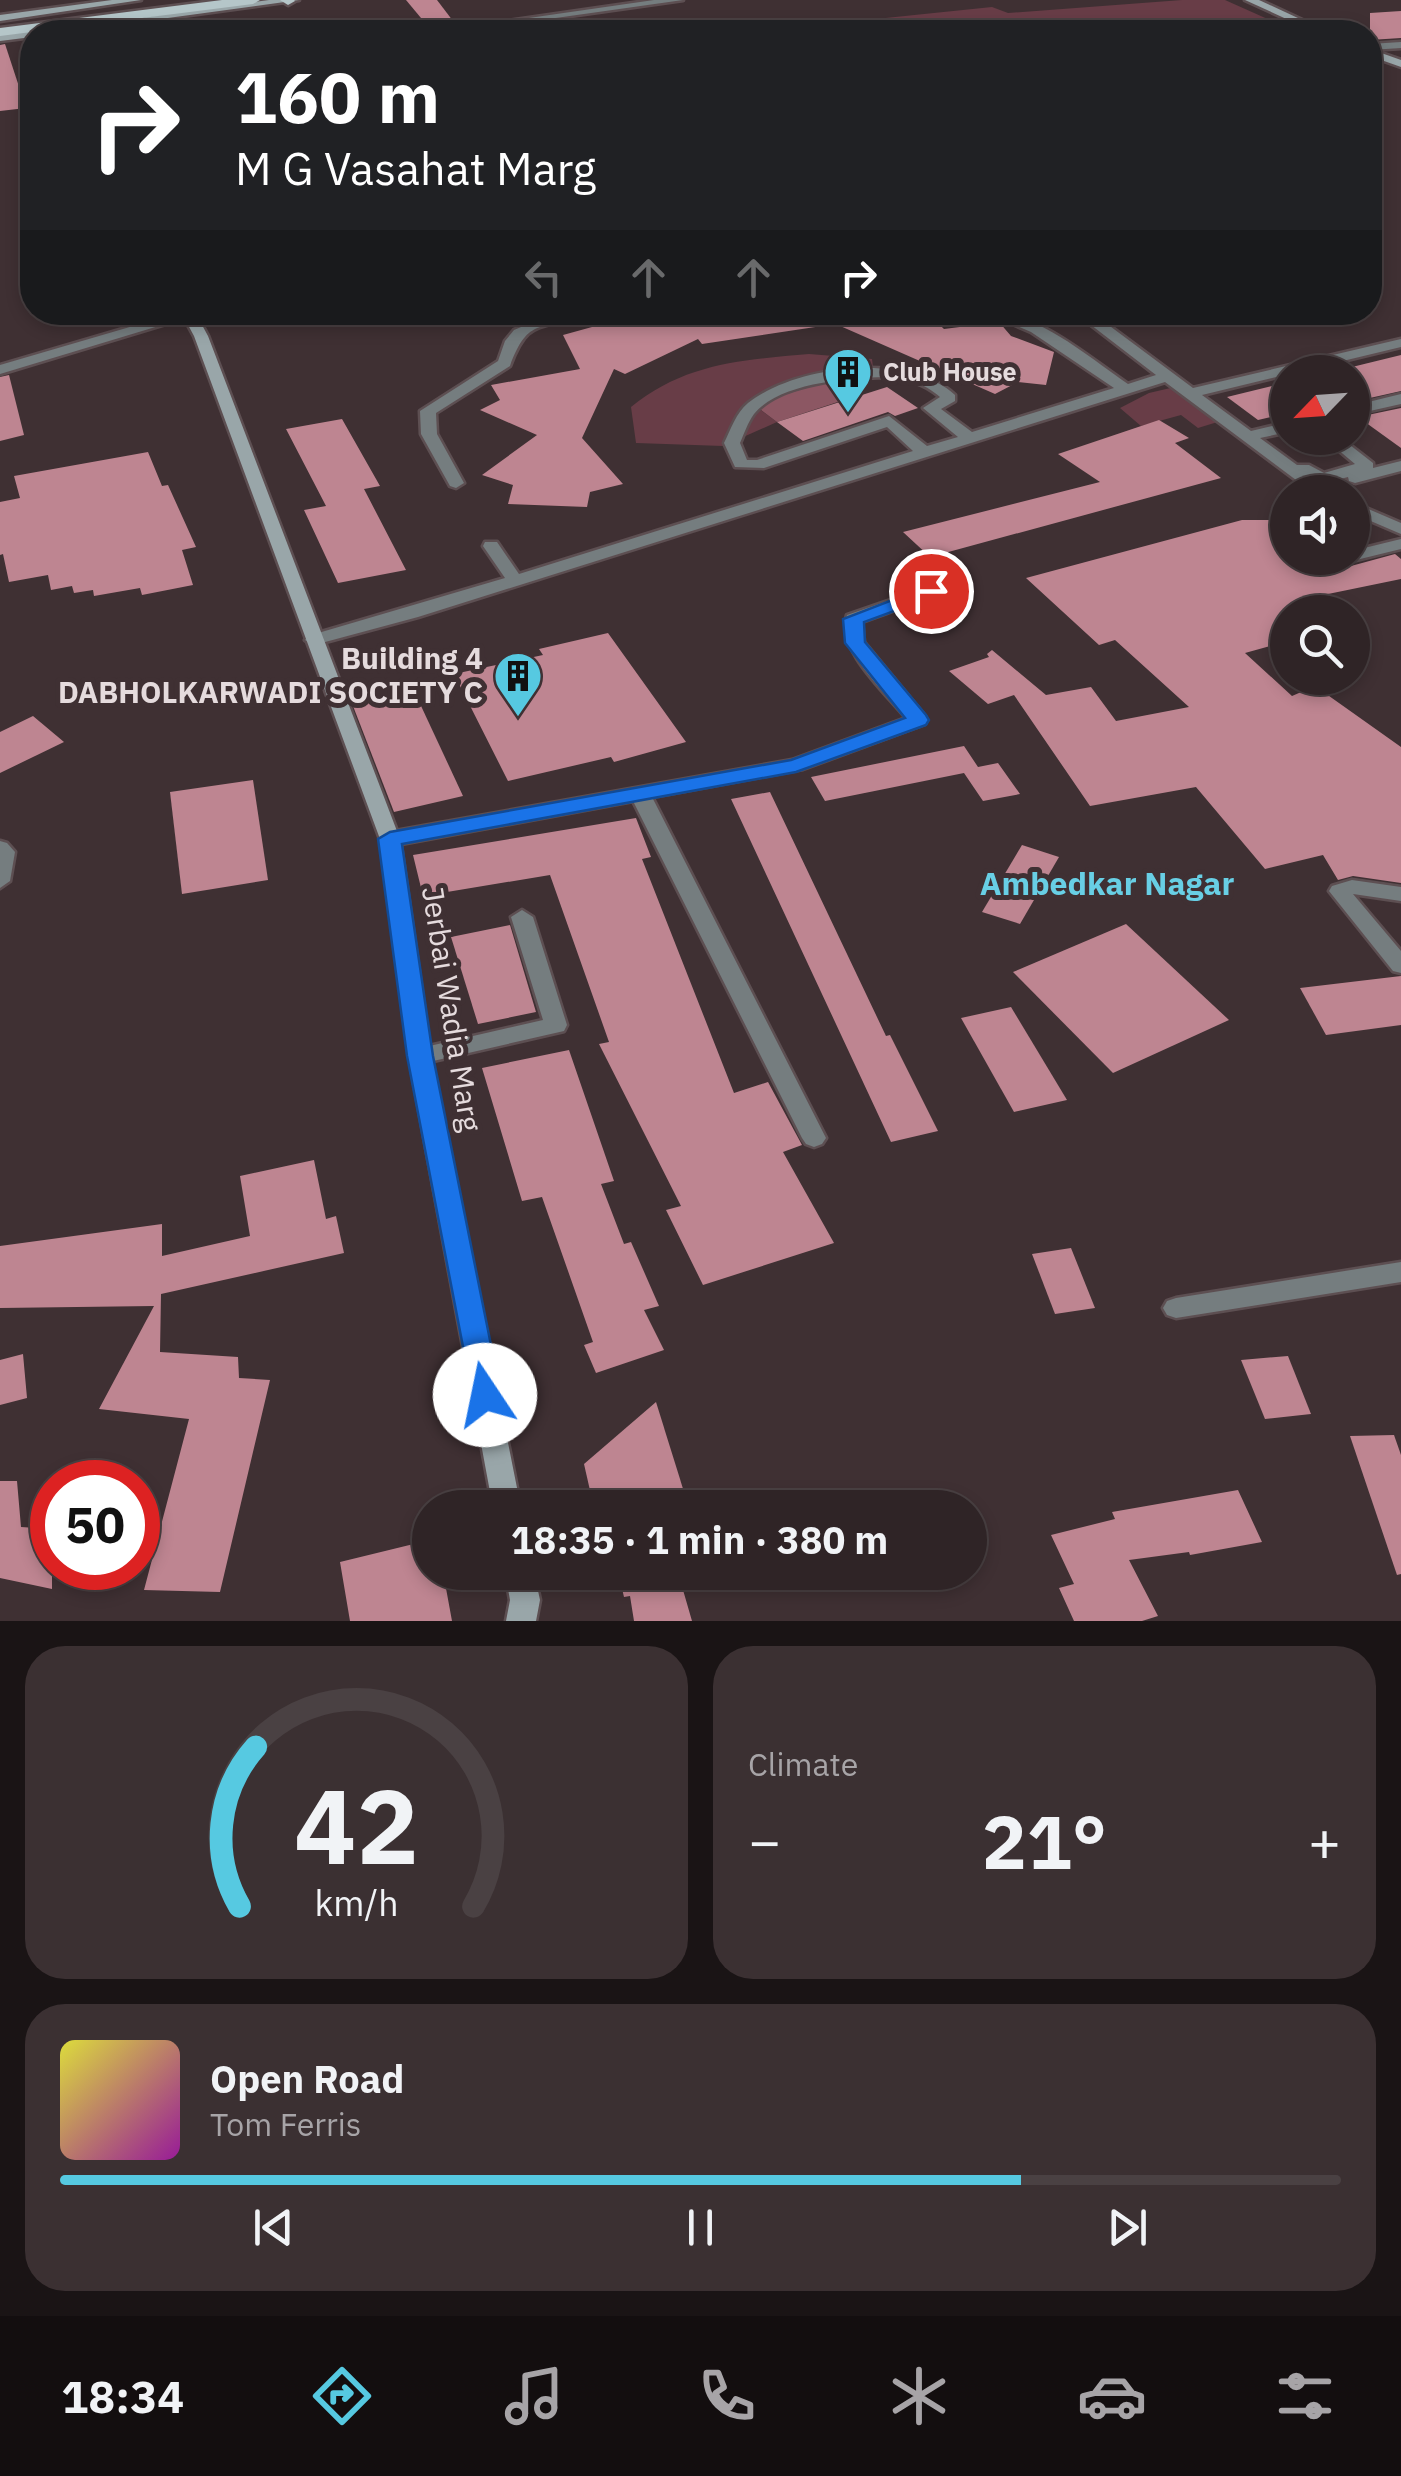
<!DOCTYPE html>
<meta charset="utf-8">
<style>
body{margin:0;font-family:"IBM Plex Sans",sans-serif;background:#3b3032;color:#f1f3f6;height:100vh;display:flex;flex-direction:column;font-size:38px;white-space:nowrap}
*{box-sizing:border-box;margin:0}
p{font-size:32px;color:#a7a4a7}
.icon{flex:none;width:55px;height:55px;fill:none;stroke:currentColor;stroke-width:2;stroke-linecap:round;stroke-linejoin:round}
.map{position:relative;height:1621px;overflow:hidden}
.side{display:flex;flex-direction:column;gap:25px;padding:25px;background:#1a1415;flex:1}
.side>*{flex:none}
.banner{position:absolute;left:20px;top:20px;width:1362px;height:305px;border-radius:40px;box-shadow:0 5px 15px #0003,0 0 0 2px #4a4143;background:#202124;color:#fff;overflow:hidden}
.needle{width:65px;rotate:245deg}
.tools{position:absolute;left:1270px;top:355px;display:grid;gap:20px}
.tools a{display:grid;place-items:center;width:100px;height:100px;border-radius:50%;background:#2f2426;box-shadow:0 5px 15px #0003,0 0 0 2px #4a4143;font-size:50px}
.speed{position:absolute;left:30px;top:1460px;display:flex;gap:20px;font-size:50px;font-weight:700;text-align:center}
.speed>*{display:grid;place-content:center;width:130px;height:130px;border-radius:50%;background:#2f2426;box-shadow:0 5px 15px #0003,0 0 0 2px #4a4143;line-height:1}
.speed .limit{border:15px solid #d22;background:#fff;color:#111}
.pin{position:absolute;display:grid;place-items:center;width:85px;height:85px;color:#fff;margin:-42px;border:5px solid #fff;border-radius:50%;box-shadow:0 2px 10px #0007}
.me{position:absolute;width:110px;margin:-55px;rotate:349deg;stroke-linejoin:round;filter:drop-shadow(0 0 8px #0008)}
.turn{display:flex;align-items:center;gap:35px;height:210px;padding:0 50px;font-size:45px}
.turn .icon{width:130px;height:130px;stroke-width:2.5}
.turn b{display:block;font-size:70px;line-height:85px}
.lanes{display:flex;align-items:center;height:95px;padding:0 50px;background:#0003;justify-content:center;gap:50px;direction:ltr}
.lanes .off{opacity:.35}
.big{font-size:75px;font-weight:800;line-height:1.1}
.side .tile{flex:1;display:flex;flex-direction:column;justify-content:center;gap:15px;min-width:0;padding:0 35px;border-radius:40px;background:#3b3032}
.side .dial{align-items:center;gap:0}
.dial svg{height:260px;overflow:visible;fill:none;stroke:#4a4143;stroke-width:7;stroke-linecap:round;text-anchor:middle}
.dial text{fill:#f1f3f6;stroke:none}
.song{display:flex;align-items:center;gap:30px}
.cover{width:120px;height:120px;border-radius:15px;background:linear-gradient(135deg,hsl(60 70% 55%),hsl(300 70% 35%))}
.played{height:10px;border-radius:5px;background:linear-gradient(90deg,#56c9e1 75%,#4a4143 75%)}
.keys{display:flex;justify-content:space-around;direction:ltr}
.heat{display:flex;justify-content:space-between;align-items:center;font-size:55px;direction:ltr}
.side .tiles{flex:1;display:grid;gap:25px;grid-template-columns:1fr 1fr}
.tile:last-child{grid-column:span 2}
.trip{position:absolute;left:412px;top:1490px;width:575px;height:100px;border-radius:50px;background:#2f2426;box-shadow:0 5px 15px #0003,0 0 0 2px #4a4143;font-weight:800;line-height:100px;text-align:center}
.tabs{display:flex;height:160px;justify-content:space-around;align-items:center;background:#130e0f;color:#a7a4a7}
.tabs .icon{width:70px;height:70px}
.tabs .selected{color:#56c9e1}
.tabs b{font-size:45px;color:#f1f3f6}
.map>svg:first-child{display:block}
</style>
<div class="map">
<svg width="1401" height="1621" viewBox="0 0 1401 1621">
<rect width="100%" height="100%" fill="#3f3033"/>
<g fill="#683d47">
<polygon points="1182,0 1225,0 1297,32 751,32 992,7 1008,13"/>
<path d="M809,354L872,359L874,376L839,378L754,405L777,422L723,446L636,443L631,407C685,363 742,360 809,354Z"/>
<polygon points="1179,386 1224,420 1198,428 1181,415 1141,426 1120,408 1149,393"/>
</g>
<polygon fill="#8c5763" points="839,378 862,394 777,422 753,404"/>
<g fill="#be8591">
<polygon points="406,0 437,0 453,21 426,24"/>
<polygon points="1401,11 1401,38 1370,40 1370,13"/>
<polygon points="5,44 26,108 0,111 0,45"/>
<polygon points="677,312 926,312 944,329 999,322 1011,336 1054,352 1046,385 1018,382 995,394 822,318 822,326 702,344 698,339 625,374 614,369 582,438 623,484 590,492 587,507 508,504 513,485 482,475 537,435 480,410 500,400 491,385 580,369 563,335 592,327 597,318 670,327"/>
<polygon points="1401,355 1401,391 1352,402 1352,367"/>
<polygon points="9,375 24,435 0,441 0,377"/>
<polygon points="1288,382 1288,413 1258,420 1227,397"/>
<polygon points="887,387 918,408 895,416 888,412 803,441 777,422"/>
<polygon points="1401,408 1401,448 1358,417"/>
<polygon points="342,419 380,486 364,489 406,570 338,583 304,510 326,506 286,429"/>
<polygon points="1159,420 1189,438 1175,443 1221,478 930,557 903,532 1100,482 1058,454"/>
<polygon points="148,452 162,486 168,485 196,547 182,550 193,585 142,595 140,588 94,596 93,590 74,593 72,586 51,590 48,575 9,582 3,554 0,555 0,502 20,498 14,476"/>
<polygon points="1242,520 1288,520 1288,558 1294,558 1318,575 1395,554 1401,559 1401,579 1328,594 1350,612 1288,612 1288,641 1245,653 1292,696 1315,686 1401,747 1401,883 1353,876 1338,880 1323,855 1265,869 1196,787 1090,806 1014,695 988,704 949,671 989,657 987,654 992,650 1046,695 1091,687 1116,721 1189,707 1115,640 1099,645 1026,578"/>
<polygon points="608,633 686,742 614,762 611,757 508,781 454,674 543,655 539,649"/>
<polygon points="415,693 463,796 394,812 353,706"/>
<polygon points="33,716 64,742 0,773 0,732"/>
<polygon points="964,746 978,767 998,763 1020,794 983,801 964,773 825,801 811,777"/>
<polygon points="253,780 268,880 182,894 170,792"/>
<polygon points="770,792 886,1036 890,1035 938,1131 891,1142 731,799"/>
<polygon points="636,818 651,857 642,859 734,1093 768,1082 802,1145 783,1152 834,1243 703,1285 666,1210 681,1206 599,1044 609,1042 550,875 423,896 413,855"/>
<polygon points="1022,845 1059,857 1020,924 982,912"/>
<polygon points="1126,924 1229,1020 1113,1073 1013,972"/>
<polygon points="510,925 536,1012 478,1024 451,937"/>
<polygon points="1401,976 1401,1025 1326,1035 1300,988"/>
<polygon points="1011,1007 1067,1100 1014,1112 961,1018"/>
<polygon points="569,1050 614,1181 601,1184 624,1244 631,1242 659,1306 644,1310 664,1350 596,1373 584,1345 593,1342 542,1197 522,1201 482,1068"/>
<polygon points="314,1160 326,1219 336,1216 344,1253 161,1294 160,1352 238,1357 239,1378 270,1380 220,1592 144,1590 189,1419 99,1409 154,1306 0,1308 0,1246 162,1224 162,1256 250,1236 240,1176"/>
<polygon points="1071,1248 1095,1308 1055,1314 1032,1254"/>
<polygon points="23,1354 27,1398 0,1405 0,1360"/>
<polygon points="1288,1356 1311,1414 1265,1419 1241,1360"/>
<polygon points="656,1402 689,1508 594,1508 584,1464"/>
<polygon points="1394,1435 1401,1455 1401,1574 1397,1575 1350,1436"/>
<polygon points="0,1481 17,1481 21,1527 52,1529 52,1589 0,1578"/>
<polygon points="1238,1490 1262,1542 1190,1555 1189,1552 1129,1560 1158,1616 1142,1621 1074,1621 1059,1588 1074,1584 1051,1535 1115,1519 1112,1512"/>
<polygon points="430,1540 430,1572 443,1572 452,1621 350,1621 340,1562"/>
<polygon points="618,1572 690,1572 691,1581 681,1583 692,1621 634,1621 630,1596 624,1597"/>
</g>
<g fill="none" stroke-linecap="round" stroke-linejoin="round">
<g stroke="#5d4f52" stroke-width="5">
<g id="street">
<polygon points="654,0 683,0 457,32 431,32"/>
<polygon points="1401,42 1401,48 1370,50 1370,44"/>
<polygon points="181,312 195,315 0,374 0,365"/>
<path d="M557,312H582C542,334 529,314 510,366L436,413L437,434L464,483L456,488L450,486L421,434L420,411L498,361L505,341L514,330Z"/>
<path d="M985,312C1039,312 1085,355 1128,384L1156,375L1078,315L1091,312L1193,388L1401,339V347L1202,395L1251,431L1288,422V432L1260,438L1297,465H1309L1324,473L1355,464L1324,438H1341L1373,463V468L1401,461V471L1355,483L1349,481L1348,477L1321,484L1330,492H1312L1165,382L418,617L314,645L305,640L308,636L505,578L483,546L485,542H497L519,574L913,451L887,427L764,468L735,467L724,443C731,429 736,413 748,403C797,365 908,352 955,395V401L941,409L972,432L1114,388L1031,332ZM884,377C906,379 923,382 940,397L923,408L958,437L927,446L889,416L757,460H747L740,443C744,434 748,422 754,414C779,383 847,378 884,377Z"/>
<polygon points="1401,394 1401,404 1352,415 1352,406"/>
<polygon points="1352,502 1401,523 1401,534 1352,513"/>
<polygon points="1401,539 1401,549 1352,561 1345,558 1352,558 1352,551"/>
<path d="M931,586L940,591L937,595L862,622L864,642L925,716L927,720L925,724L803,769L652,797L826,1138L822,1144L814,1147L806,1144L802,1138L633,801L390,846L380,839L390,832L792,760L906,718C885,692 836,649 847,615Z"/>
<polygon points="0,841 7,843 15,852 10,881 0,888"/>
<polygon points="1352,880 1401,887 1401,901 1353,894 1401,951 1401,973 1393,971 1329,891 1332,886"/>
<polygon points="522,910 533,917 567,1025 564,1031 420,1064 412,1062 409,1056 412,1050 543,1020 511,917"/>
<polygon points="1401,1262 1401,1282 1176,1318 1167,1315 1163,1308 1167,1301 1176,1298"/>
</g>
</g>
<g stroke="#5d4f52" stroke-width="5">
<g id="secondary">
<polygon points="112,0 141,0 0,21 0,15"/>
<polygon points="269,0 299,0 65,32 38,32"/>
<polygon points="1245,0 1259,0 1328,32 1315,32"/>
<polygon points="32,31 36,32 32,32 32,37 0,41 0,35"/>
<polygon points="1370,49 1401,60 1401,67 1370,56"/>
<polygon points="181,312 195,312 208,336 400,839 431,1056 521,1508 493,1508 409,1056 380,839 194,336"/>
<polygon points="505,1572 534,1572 540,1600 536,1621 506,1621 510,1600"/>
</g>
</g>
<g stroke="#5d4f52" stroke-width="5">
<g id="primary">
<polygon points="222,0 260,0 253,4 0,36 0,28"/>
<polygon points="280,0 294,0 295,1 288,5"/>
</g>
</g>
<use href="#street" fill="#757d7f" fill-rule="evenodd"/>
<use href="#secondary" fill="#99a6a9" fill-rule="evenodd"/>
<use href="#primary" fill="#b5c6c9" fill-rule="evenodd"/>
</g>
<polygon fill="#1a73e8" stroke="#114b97" stroke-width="2.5" points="931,585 938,587 938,595 864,622 865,642 926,715 929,720 926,725 796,772 402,844 433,1056 501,1395 496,1404 485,1408 474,1404 407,1056 378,839 390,832 791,760 905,718 845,643 843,619"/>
<defs>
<g id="building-pin" transform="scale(2.5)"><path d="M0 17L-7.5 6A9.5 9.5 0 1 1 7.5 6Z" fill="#56c9e1" stroke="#3f3033"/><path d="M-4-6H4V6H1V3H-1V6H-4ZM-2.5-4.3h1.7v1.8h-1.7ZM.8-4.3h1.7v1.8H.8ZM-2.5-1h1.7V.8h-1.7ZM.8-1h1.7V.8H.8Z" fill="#111"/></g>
</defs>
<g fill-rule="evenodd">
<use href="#building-pin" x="848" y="372"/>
<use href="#building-pin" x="518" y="676"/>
</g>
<g text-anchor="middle" stroke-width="10" stroke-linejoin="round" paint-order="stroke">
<g font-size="25" font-weight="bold" fill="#e5dbdd" stroke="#3f3033" text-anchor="start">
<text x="883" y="381">Club House</text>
</g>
<g font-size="30" font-weight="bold" fill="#e5dbdd" stroke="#3f3033" text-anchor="end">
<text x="483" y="669">Building 4<tspan x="483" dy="34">DABHOLKARWADI SOCIETY C</tspan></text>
</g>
<g font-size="30" fill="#e5dbdd" stroke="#3f3033">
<text transform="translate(451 1009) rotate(81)" y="10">Jerbai Wadia Marg</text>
</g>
<g font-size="32" font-weight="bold" fill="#68cfe5" stroke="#3f3033">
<text x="1107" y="895">Ambedkar Nagar</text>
</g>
</g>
</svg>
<div class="tools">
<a><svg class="needle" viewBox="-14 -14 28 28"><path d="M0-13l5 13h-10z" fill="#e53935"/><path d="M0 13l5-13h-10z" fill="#a7a4a7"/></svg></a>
<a><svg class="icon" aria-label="sound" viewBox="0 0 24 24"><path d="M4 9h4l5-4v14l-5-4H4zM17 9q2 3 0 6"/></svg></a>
<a><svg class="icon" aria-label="search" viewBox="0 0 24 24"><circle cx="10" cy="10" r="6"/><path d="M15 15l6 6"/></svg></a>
</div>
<div class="speed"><div class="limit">50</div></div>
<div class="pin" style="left:931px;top:591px;background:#d93025"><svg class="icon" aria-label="arrive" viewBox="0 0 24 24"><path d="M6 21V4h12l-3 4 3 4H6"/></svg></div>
<svg class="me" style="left:485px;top:1395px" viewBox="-20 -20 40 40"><circle r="19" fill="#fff"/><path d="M0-13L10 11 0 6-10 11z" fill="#1a73e8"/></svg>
<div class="trip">18:35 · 1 min · 380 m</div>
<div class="banner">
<div class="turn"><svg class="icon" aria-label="right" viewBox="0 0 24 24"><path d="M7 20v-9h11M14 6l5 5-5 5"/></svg><div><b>160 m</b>M G Vasahat Marg</div></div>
<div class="lanes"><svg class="icon off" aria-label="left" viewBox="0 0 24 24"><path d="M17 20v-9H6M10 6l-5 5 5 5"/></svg><svg class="icon off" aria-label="ahead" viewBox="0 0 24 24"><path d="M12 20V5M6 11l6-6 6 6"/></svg><svg class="icon off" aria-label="ahead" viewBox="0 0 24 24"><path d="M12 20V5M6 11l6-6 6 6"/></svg><svg class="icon" aria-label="right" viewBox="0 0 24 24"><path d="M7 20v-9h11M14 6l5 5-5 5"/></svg></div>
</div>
</div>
<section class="side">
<div class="tiles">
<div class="tile dial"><svg viewBox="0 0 100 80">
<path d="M14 69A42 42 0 1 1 86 69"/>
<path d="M14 69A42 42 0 0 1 19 20" stroke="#56c9e1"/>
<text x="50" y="56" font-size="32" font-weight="700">42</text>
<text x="50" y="72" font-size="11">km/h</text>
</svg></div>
<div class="tile"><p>Climate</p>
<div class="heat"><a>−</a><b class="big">21°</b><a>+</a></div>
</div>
<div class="tile">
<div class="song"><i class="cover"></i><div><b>Open Road</b><p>Tom Ferris</p></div></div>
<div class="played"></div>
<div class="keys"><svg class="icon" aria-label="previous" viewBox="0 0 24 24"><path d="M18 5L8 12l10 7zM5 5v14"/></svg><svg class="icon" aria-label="pause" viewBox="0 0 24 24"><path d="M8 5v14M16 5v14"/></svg><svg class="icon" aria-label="next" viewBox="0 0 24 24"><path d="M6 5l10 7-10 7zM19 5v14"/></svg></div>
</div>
</div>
</section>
<nav class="tabs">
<b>18:34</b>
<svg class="icon selected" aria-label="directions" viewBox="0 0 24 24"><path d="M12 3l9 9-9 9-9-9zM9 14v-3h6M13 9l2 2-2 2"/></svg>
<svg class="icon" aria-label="music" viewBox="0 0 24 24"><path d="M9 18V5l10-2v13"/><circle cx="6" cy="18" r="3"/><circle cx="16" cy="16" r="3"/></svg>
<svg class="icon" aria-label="phone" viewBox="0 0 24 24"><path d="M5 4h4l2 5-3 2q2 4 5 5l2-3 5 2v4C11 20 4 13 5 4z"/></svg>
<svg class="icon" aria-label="climate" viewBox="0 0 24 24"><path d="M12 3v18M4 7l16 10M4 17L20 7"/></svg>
<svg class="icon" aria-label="car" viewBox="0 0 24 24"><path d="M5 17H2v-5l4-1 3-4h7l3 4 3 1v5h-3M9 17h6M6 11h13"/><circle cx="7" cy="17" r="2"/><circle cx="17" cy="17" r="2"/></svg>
<svg class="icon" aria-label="filters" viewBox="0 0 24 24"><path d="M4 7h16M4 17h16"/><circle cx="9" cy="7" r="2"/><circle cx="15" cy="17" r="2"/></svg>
</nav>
